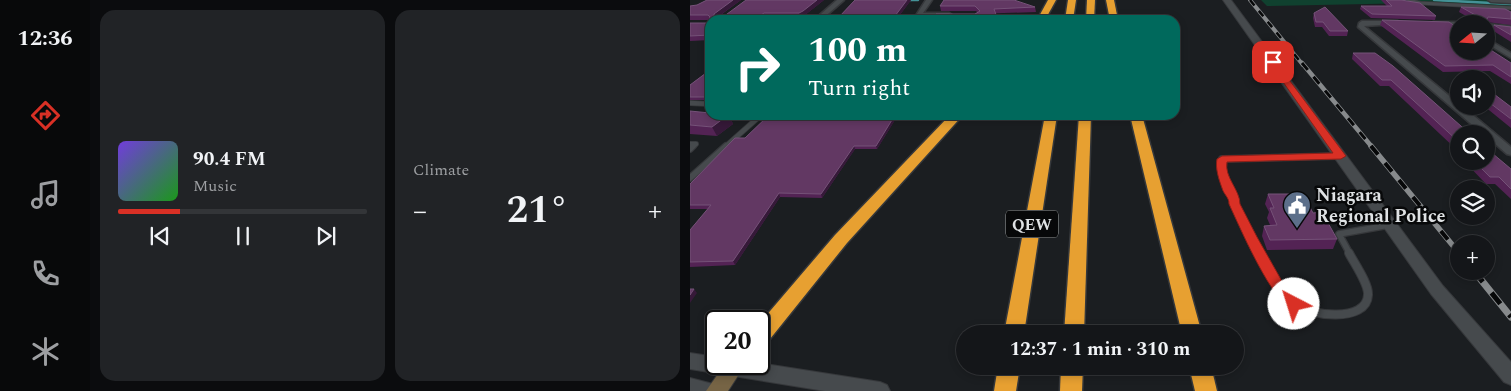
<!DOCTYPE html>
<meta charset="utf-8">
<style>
body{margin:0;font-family:Spectral,serif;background:#212326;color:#f1f3f6;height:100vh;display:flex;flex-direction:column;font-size:19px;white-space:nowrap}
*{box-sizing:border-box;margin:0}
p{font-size:16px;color:#9d9fa2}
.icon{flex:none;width:28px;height:28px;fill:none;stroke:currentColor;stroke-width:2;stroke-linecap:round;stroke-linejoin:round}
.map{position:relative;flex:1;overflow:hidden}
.panel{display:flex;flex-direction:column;gap:10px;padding:10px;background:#0b0c0e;width:600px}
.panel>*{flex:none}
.hud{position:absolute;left:15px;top:15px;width:475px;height:105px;border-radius:15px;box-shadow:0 2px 8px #0003,0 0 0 1px #333538;background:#00695c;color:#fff;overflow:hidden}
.needle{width:32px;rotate:252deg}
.fabs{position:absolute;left:760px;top:15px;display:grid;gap:10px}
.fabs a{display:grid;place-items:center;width:45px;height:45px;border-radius:50%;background:#141619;box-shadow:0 2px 8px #0003,0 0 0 1px #333538;font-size:25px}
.speed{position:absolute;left:15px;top:310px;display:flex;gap:10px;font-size:25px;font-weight:700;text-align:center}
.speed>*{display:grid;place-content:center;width:65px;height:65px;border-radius:50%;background:#141619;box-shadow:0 2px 8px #0003,0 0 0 1px #333538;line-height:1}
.speed .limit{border:2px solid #111;border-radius:8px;background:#fff;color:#111}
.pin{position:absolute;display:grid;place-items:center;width:42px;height:42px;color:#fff;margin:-21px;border-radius:10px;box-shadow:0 2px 8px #0006}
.me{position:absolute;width:55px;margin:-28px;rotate:320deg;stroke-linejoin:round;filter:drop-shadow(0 0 4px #0008)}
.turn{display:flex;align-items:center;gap:18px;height:105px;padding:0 20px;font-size:22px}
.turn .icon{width:65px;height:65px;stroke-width:2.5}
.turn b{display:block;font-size:35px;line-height:42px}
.big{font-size:38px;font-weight:700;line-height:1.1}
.panel .tile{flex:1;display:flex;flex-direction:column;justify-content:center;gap:8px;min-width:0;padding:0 18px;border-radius:15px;background:#212326}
.song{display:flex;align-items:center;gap:15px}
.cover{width:60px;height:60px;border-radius:8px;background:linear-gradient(135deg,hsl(260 70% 55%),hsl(120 70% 35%))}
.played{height:5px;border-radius:2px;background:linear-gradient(90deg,#d93025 25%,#333538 25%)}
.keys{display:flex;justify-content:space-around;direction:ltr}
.heat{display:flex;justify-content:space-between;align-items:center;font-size:28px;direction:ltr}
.panel .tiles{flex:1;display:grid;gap:10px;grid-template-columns:repeat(2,1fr)}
.trip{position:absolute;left:266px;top:325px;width:288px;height:50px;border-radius:25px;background:#141619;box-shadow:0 2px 8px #0003,0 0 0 1px #333538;font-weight:700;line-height:50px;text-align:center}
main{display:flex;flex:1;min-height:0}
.dock{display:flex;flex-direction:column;width:90px;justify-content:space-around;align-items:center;background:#08090a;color:#9d9fa2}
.dock .icon{width:35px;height:35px}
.dock .current{color:#d93025}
.dock b{font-size:22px;color:#f1f3f6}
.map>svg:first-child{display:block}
</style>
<main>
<nav class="dock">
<b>12:36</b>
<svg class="icon current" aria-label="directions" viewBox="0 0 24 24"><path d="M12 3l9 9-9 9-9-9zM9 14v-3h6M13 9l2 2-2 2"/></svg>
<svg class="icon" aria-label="music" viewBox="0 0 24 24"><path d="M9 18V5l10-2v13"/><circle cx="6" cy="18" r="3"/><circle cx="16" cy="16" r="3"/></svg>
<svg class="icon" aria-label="phone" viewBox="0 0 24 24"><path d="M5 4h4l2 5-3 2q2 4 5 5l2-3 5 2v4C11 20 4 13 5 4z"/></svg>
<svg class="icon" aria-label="climate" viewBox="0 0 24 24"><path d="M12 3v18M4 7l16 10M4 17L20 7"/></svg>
</nav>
<section class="panel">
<div class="tiles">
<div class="tile">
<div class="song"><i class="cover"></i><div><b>90.4 FM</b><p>Music</p></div></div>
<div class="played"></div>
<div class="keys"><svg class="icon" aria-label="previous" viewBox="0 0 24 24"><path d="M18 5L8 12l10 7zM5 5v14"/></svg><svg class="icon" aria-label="pause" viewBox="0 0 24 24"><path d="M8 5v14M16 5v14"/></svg><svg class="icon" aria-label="next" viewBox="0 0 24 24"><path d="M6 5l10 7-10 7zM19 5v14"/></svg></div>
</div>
<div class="tile"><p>Climate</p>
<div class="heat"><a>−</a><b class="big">21°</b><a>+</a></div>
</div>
</div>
</section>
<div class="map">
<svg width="821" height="391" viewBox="0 0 821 391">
<rect width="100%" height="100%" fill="#1b1e21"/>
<polygon fill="#10412f" points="571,0 795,0 821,2 821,8 727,3 577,6"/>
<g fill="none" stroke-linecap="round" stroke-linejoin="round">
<g stroke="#449297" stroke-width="2.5">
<polyline points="218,0 228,0"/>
<polyline points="744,0 821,4"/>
</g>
<g stroke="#36383b" stroke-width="4.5">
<polyline id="service-far3" points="719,0 730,3 821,8"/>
</g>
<g stroke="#36383b" stroke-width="6">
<g id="service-far2">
<polyline points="0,103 20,104"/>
<polyline points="0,144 6,144 2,147"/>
<polyline points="35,147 71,115"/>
</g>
</g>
<g stroke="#36383b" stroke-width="8">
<g id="service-far1">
<polyline points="0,149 3,146"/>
<polyline points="0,178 36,146"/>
<polyline points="569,254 535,182 532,170 532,159 649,156"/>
<polyline points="660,254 649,234 699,225"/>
</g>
</g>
<g stroke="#36383b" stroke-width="10">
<path id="service" d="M569,253C578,270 588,291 604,304C619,316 677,323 678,295C679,284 664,263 659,253"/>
</g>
<g stroke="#36383b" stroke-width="3">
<g id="minor">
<polygon points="147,0 154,0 131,20 124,20"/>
<polygon points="236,0 242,0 233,13 259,13 262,15 259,17 231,17 229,20 223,20"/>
<polygon points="798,0 821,0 821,3 801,2"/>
<polygon points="672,21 708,21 708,23 706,24 674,26 769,104 769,106 772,106 821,147 821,155 817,154 796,136 796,134 793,134 668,27 669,23"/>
<polygon points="743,22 773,22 776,24 769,24 769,26 745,25 743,24"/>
<polygon points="796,24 821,26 821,30 796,28"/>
<polygon points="796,38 821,53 821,58 796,43"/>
</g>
</g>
<g stroke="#36383b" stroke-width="2">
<g id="tertiary">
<polygon points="533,0 541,0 753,286 821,362 821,385 814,382 741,294"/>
<polygon points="0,353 26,357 26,364 69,363 190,382 197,385 200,391 135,391 0,369"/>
<polygon points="0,378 27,385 30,391 0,391"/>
</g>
</g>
<g stroke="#36383b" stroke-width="2">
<polygon id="secondary" points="35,364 51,364 53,368 38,391 16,391"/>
</g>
<g stroke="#36383b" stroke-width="3">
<g id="motorway">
<polygon points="358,0 366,0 355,20 347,20"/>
<polygon points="378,0 386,0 383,20 375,20"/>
<polygon points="397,0 405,0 404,20 396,20"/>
<polygon points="416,0 424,0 428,20 420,20"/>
<polygon points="260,115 273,115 157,243 76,344 69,346 69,324 145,235"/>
<polygon points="355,115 367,115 334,334 314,334"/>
<polygon points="389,115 401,115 394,334 374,334"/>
<polygon points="440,115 452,115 512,334 492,334"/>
<path d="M34,364H58C52,374 47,378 35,374L32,368Z"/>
<polygon points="308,366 330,366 326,391 304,391"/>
<polygon points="371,366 393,366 392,391 370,391"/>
<polygon points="499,366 521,366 527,391 505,391"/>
</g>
</g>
<use href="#service-far3" stroke="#464a4d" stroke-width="3"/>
<use href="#service-far2" stroke="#464a4d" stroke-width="4.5"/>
<use href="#service-far1" stroke="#464a4d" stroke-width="5.5"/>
<use href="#service" stroke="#464a4d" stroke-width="8"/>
<use href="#minor" fill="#464a4d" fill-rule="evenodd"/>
<use href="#tertiary" fill="#464a4d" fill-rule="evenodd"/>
<use href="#secondary" fill="#766445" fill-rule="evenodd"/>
<use href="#motorway" fill="#e7a031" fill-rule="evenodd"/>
<g stroke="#878a8c" stroke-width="4">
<polyline id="rail-far3" points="560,0 613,65"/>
</g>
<g stroke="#878a8c" stroke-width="4.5">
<polyline id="rail-far2" points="612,63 682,147"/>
</g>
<g stroke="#878a8c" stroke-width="5.5">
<polyline id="rail-far1" points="681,146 769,253"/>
</g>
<g stroke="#878a8c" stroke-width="7">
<polyline id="rail" points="784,271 821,317"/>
</g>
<use href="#rail-far3" stroke="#070809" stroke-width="2.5" stroke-dasharray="7" stroke-linecap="butt"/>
<use href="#rail-far2" stroke="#070809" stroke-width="3" stroke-dasharray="9" stroke-linecap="butt"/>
<use href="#rail-far1" stroke="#070809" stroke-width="4" stroke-dasharray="11" stroke-linecap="butt"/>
<use href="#rail" stroke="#070809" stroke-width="5" stroke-dasharray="14" stroke-linecap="butt"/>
</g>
<g fill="#532354">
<polygon points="17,0 51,0 28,17 33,17 134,0 115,15 111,17 20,20 20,40 0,41 0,23 18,23 19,20 0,20 0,6 7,5"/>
<polygon points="165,0 221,0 206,20 149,20 149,17"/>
<polygon points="254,0 345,7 346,12 285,14 288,13 286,11 251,11 250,6"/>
<polygon points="691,0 711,0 746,16 745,20 681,18 670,9 671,6 697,6"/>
<polygon points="771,7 821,12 821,25 796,22 795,24 790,24 769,12"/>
<polygon points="624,13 658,31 657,36 639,36 632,27 625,27 623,18"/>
<polygon points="692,20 821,63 821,84 800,71 753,72 690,25"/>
<polygon points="804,25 821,27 821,42 802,30"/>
<polygon points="663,53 685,53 769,134 769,156 767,154 768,151 699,86 690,86 662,59"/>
<polygon points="20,70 20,100 0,100 0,85"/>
<polygon points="796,88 821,107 821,128 794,106 796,106"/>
<polygon points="0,111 20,115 39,115 43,124 27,136 0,134"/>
<polygon points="208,115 187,149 165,149 132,198 90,197 45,265 0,267 0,230 18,209 0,209 0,184 55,138"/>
<polygon points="774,161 796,161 821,169 821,199 805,184 796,184"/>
<polygon points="578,194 623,213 647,239 643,249 577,250 572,236 574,226 580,225 577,218 579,212 575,204"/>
</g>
<g fill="#361939">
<polygon points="43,0 51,0 26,18 24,16 24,14"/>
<polygon points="127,0 134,0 115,15 111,17 109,13"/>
<polygon points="217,0 221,0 206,20 202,20"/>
<polygon points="74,13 75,18 72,20 64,20"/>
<polygon points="38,115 39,115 43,124 27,136 22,127"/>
<polygon points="205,115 208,115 187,149 186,146"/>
<polygon points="164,146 165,149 132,198 131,194"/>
<polygon points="89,193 90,197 45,265 43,261"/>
<polygon points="4,289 7,293 0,303 0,295"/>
</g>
<g fill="#623863" stroke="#755278">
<polygon points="17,0 43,0 24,14 24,16 33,17 56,0 127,0 113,11 109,13 74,13 64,20 20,20 20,35 0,36 0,23 18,23 20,17 18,15 0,15 0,6 7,5"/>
<polygon points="165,0 217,0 202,20 182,20 185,16 149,17"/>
<polygon points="254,0 324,0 345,7 304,9 308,20 243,20 246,14 285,14 290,11 285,6 250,6"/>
<polygon points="696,0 711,0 730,3 746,16 682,14 671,6 702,6"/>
<polygon points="635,7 658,31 640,31 633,22 626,22 624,13"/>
<polygon points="771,7 815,9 821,12 821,19 798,17 796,21"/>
<polygon points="692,20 759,22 769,29 769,51 796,51 796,47 821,63 821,77 803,65 755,66"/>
<polygon points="804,25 821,27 821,35"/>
<polygon points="663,53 685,53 703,66 780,134 769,134 769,142 701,80 692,80"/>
<polygon points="20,70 20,97 0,97 0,85"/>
<polygon points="796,88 821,107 821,119 796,100"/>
<polygon points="0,111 20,113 20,115 38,115 22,127 0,125"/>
<polygon points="79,115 205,115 186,146 164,146 131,194 89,193 43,261 0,262 0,230 21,205 0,205 0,184 45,138 55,138"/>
<polygon points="796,148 821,169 821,189 809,177 800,177 784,161 796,161"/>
<polygon points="578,194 613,194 623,213 632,212 647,239 580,240 574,226 587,225 580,208 584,208"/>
<polygon points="0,289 4,289 0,295"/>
</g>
<path fill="#d93025" stroke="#8d1f18" d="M580,61H585L656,156L651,159L537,162C534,177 550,190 550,204L567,237L593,283L611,304L609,308C605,309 602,310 598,307C577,290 551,230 539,204C539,197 534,195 532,188C529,180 525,168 527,159L532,156L643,153L579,62Z"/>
<defs>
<g id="civic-pin" transform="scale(1.4375)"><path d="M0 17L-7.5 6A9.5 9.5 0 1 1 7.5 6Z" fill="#5c6f8a" stroke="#070809"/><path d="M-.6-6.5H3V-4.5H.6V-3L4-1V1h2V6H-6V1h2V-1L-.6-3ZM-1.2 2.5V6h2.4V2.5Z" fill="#fff"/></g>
</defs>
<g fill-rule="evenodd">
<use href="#civic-pin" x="607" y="205"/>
</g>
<g text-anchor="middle" stroke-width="5" stroke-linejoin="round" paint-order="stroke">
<rect fill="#070809" stroke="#9ea1a2" stroke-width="1" x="316" y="210.5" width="52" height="27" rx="4"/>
<g font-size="16" font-weight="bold" fill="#dfe2e4">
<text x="342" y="230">QEW</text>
</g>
<g font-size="18" font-weight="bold" fill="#dfe2e4" stroke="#070809" text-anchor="start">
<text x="626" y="201">Niagara<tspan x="626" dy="21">Regional Police</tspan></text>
</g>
</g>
</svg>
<div class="fabs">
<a><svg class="needle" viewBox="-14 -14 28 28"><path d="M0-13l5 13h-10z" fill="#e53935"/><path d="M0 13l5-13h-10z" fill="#9d9fa2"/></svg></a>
<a><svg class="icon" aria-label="sound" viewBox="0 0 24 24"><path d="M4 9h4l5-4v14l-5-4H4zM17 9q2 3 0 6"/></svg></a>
<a><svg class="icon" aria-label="search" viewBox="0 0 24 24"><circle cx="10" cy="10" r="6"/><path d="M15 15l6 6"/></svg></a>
<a><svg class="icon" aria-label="layers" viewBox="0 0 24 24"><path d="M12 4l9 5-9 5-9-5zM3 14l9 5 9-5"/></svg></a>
<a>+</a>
</div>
<div class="speed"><div class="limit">20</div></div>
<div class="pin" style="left:583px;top:62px;background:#d93025"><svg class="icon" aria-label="arrive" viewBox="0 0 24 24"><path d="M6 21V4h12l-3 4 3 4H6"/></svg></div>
<svg class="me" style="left:604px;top:304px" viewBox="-20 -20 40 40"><circle r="19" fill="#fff"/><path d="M0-13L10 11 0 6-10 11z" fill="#d93025"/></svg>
<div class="trip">12:37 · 1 min · 310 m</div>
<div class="hud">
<div class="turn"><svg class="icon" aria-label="right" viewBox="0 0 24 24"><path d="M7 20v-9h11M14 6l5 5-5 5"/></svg><div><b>100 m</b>Turn right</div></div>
</div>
</div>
</main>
